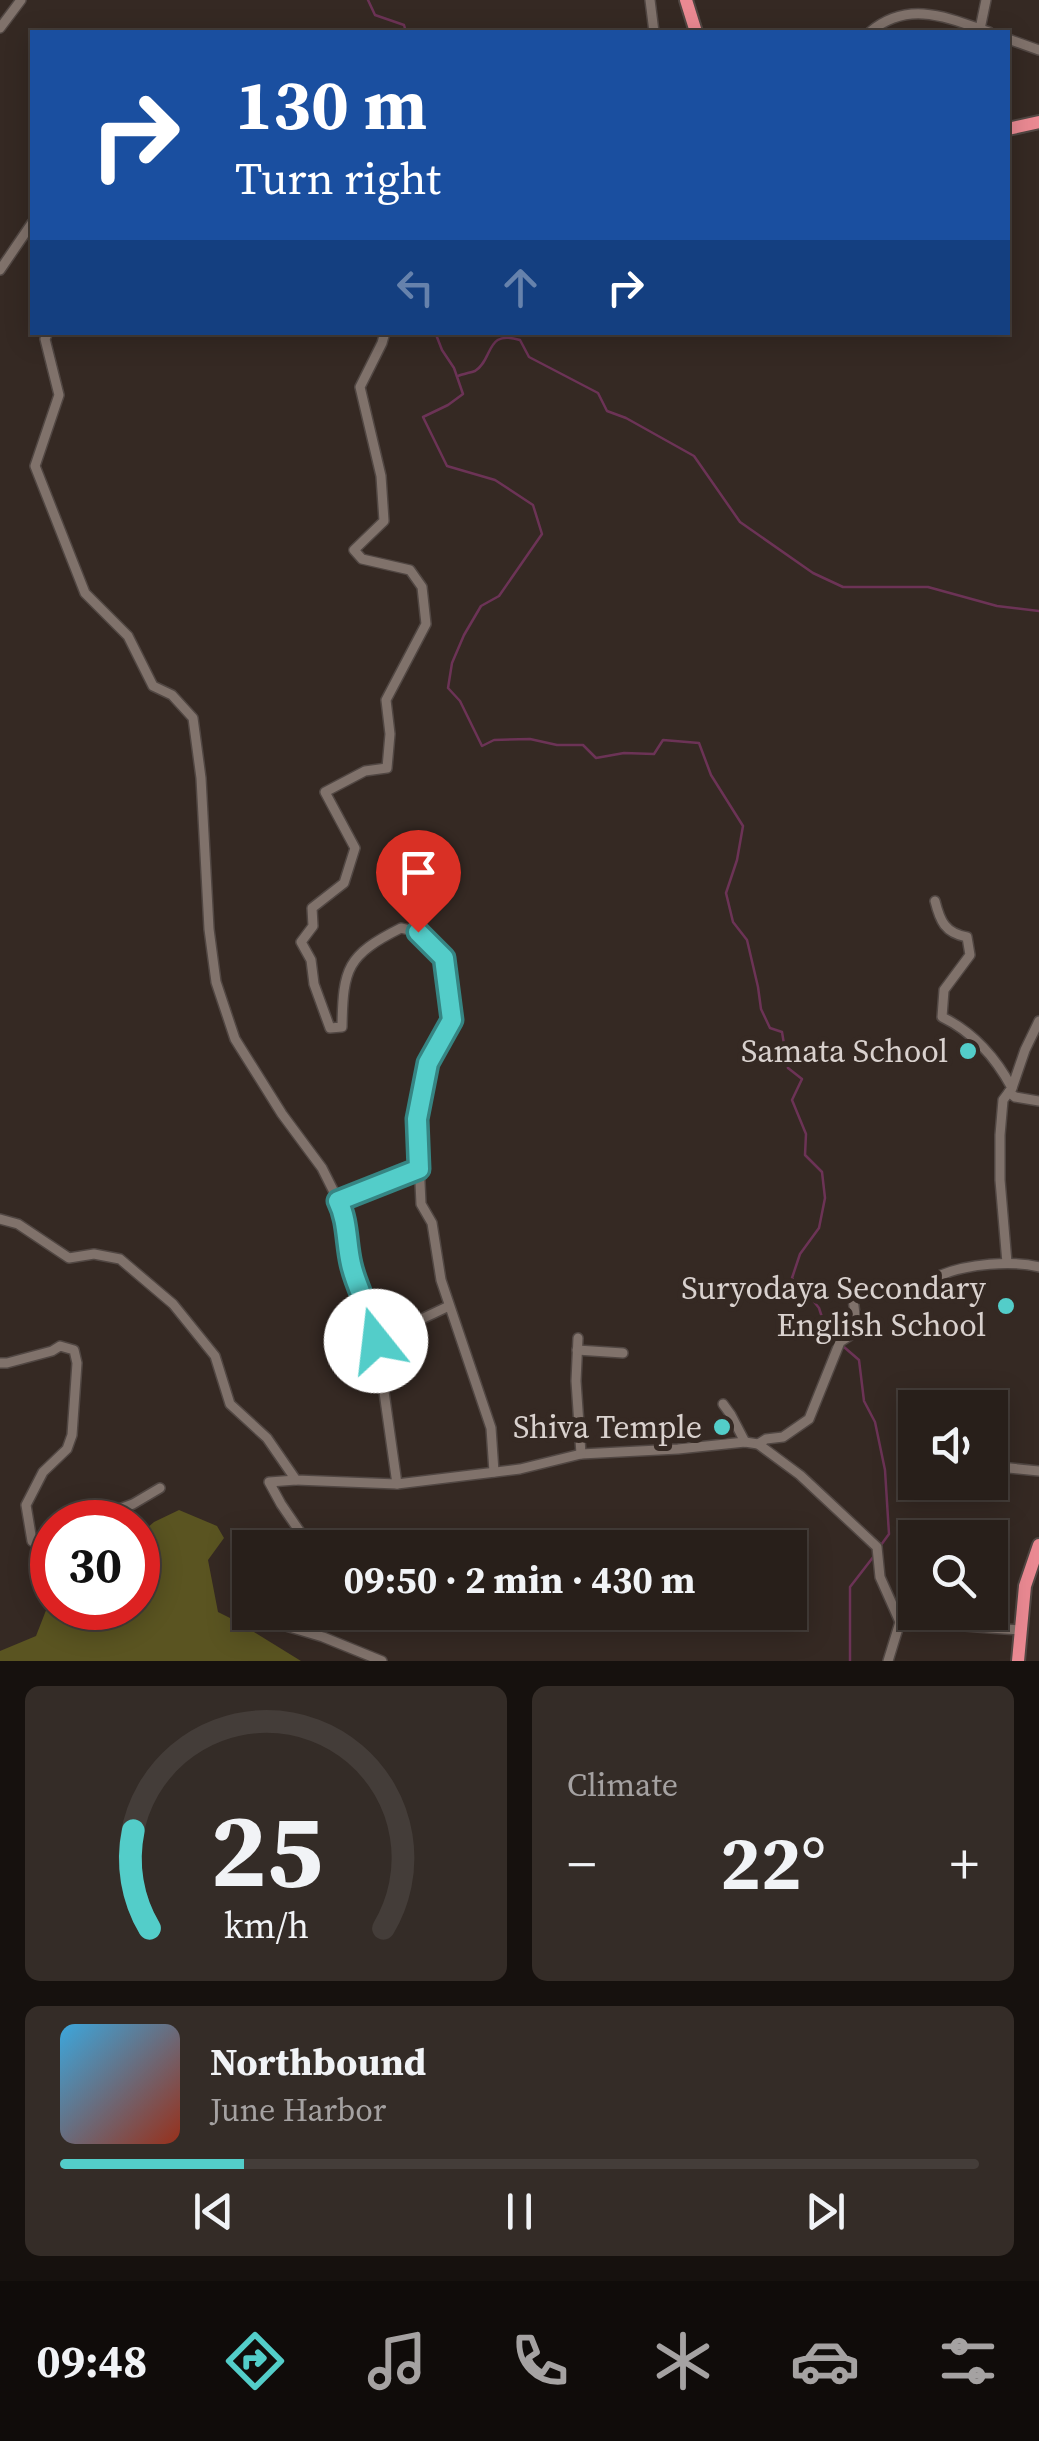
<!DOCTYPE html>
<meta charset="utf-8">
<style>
body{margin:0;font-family:"Source Serif 4",serif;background:#342c27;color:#f1f3f6;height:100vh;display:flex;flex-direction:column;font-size:38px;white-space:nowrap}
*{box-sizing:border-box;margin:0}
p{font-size:32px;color:#a5a2a2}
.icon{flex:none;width:55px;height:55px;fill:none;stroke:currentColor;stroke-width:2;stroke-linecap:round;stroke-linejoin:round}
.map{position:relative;height:1661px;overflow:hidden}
.side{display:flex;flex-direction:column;gap:25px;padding:25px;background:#16110e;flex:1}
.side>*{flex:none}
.guide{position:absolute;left:30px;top:30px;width:980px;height:305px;border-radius:0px;box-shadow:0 5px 25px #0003,0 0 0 2px #443d39;background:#1a4fa0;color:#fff;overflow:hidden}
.fabs{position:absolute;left:898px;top:1390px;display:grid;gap:20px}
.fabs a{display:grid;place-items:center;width:110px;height:110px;border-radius:0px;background:#281f1a;box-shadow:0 5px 25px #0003,0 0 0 2px #443d39;font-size:50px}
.speed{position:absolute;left:30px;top:1500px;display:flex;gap:20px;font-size:50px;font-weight:700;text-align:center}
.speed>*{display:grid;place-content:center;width:130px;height:130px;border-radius:50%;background:#281f1a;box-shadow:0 5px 25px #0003,0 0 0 2px #443d39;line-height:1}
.speed .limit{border:15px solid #d22;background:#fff;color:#111}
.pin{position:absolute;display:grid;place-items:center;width:85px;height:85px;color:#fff;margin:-102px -42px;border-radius:50% 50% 50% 0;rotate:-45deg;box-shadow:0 0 10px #0007}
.pin .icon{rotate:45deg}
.me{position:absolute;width:110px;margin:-55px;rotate:344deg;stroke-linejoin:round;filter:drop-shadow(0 0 8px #0008)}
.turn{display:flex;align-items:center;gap:35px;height:210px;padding:0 40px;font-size:45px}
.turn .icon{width:130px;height:130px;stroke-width:2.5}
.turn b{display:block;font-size:70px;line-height:85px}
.lanes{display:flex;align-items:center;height:95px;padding:0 40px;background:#0003;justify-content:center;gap:50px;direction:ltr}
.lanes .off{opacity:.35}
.big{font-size:75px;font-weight:700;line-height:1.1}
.side .tile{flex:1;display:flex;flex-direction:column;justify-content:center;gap:15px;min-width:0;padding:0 35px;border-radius:15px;background:#342c27}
.side .dial{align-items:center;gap:0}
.dial svg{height:260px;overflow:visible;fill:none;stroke:#443d39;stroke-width:7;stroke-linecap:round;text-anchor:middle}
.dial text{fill:#f1f3f6;stroke:none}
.song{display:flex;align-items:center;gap:30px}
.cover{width:120px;height:120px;border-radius:15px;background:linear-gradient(135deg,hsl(200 70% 55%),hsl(10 70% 35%))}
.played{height:10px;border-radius:5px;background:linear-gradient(90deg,#53cdc9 20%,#443d39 20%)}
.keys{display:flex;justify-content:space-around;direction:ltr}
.heat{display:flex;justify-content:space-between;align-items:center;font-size:55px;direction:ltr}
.side .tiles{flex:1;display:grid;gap:25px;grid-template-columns:1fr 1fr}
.tile:last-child{grid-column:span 2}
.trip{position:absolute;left:232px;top:1530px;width:575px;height:100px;border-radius:0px;background:#281f1a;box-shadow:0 5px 25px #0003,0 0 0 2px #443d39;font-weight:700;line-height:100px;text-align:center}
.tabs{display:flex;height:160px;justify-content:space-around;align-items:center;background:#100c0a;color:#a5a2a2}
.tabs .icon{width:70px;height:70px}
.tabs .selected{color:#53cdc9}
.tabs b{font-size:45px;color:#f1f3f6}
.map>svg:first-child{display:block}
</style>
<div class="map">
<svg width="1039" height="1661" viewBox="0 0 1039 1661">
<rect width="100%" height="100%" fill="#352923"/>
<polygon fill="#5a5421" points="179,1510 217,1526 224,1538 208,1560 218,1612 238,1622 301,1661 0,1661 0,1651 36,1636 52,1595 52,1608 138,1608 138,1536 154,1522"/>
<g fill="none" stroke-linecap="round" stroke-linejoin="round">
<g stroke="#6c3356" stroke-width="2.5">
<polyline points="368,0 375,15 404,25 406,32"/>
<polyline points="435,332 442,350 454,368 463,394 448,405 423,417 447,466 495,480 533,505 542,534 499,596 481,606 464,635 452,663 448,688 460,701 482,746 494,740 530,739 557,745 583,745 596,758 624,753 654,754 663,740 699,743 711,775 743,826 737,860 726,893 733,922 747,940 758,987 761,1009 770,1028 782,1032 788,1068 802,1079 792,1100 806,1134 805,1155 822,1172 825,1198 819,1228 800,1254 792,1278 803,1294 811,1298 819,1308 829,1339 837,1343"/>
<path d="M458,376C460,375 472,372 475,371C494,359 485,329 520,340L529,357L598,393L607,411L626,418L694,456L740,522L813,573L843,587H928L997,606L1039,611"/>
<polyline points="844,1347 859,1360 864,1401 875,1422 885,1470 889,1534 881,1545"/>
<polyline points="850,1661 850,1587 874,1556"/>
</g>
<g stroke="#514743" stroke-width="12">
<g id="minor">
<polyline points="650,0 654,32"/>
<polyline points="0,28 21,0"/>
<polyline points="980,29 986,0"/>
<path d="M870,32C908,0 946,17 989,32"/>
<polyline points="1008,39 1039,50"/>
<polyline points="0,270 32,223"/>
<polyline points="48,332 45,339 59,395 35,466 85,593 128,636 153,686 172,695 193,718 201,778 209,929 216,982 235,1039 282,1114 322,1168 345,1214 351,1267 374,1321 397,1484"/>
<path d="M385,332L382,343L360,387L381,476L384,521L354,550L362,559L410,570L422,587L426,624L386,700L390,734L387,768L365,771L325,792L355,848L344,883L312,908L313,926L301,942L311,960L314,984L330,1028L342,1027C343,968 347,955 401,928L418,932L444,958L451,1019L428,1063L417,1119L421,1204L432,1223L441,1280L491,1428L494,1472"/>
<path d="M935,901C940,921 945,933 967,937L970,955L944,990L942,1017C973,1032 996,1058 1012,1088L1003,1100L1000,1135V1180L1007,1263"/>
<polyline points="1012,1088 1025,1050 1039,1021"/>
<polyline points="1009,1092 1015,1097 1039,1101"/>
<polyline points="338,1201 419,1169"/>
<path d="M0,1219L18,1224L69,1258L94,1254L120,1259L173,1304L215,1356L230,1404L267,1438L296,1480L397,1484L520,1469L581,1454L678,1449L745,1442L758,1444L800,1475L877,1547L880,1577L900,1622C941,1623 980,1628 1021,1630"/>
<polyline points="374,1321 403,1315 411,1324 449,1306"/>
<polyline points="578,1338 576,1381 581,1454"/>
<polyline points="577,1350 623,1353"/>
<polyline points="0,1363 7,1363 52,1351 60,1346 74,1350 77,1363 72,1435 67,1449 43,1472 26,1505 32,1541 52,1533"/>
<polyline points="723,1404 731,1415 745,1442"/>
<path d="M758,1444L766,1439L783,1437L809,1419L840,1342L857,1331L853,1298L857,1292H932L937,1288L941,1275C967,1264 1012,1260 1039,1267"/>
<polyline points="990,1466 1039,1471"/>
<polyline points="296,1480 269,1482 281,1504 311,1548"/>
<polyline points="84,1522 133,1504 160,1488"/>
<polyline points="277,1612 270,1615 276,1623 323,1637 382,1661"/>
<polyline points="888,1661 900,1622"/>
</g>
</g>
<g stroke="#514743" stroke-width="16">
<g id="highway">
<polyline points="686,0 696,32"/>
<polyline points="1008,129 1039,122"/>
<polyline points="1018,1661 1025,1586 1039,1545"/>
</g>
</g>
<use href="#minor" stroke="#80726b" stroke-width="9"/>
<use href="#highway" stroke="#ea8992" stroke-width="12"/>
</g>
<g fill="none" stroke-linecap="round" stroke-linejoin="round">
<g stroke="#368583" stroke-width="25">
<path id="route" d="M376,1341C372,1312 357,1291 351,1264C346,1243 348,1221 338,1201L419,1169L417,1119L428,1063L452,1020L444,958L418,932"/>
</g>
<use href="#route" stroke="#53cdc9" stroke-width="18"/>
</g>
<g fill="#53cdc9" stroke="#352923" stroke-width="4">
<circle cx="968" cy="1051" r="10"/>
<circle cx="1006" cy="1306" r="10"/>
<circle cx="722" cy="1427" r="10"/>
</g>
<g text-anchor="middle" stroke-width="10" stroke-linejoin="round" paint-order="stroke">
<g font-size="32" fill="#d9d1ce" stroke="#352923" text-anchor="end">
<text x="948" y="1062">Samata School</text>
<text x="986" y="1299">Suryodaya Secondary<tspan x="986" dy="37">English School</tspan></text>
<text x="702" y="1438">Shiva Temple</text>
</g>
</g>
</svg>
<div class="fabs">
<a><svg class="icon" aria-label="sound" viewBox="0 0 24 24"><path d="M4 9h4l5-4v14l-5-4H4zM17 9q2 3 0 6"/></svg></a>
<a><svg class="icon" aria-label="search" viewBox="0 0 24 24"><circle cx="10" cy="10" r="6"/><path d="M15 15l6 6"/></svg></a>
</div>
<div class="speed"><div class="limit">30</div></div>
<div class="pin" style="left:418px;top:932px;background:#d93025"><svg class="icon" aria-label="arrive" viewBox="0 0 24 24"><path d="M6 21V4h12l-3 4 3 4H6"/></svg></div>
<svg class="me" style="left:376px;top:1341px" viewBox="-20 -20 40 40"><circle r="19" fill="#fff"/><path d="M0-13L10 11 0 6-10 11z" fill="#53cdc9"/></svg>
<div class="trip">09:50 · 2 min · 430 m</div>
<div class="guide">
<div class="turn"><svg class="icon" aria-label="right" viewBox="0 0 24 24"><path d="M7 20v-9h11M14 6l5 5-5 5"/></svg><div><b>130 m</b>Turn right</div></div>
<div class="lanes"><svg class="icon off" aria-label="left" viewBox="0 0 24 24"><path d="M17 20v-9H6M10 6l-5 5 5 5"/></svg><svg class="icon off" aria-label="ahead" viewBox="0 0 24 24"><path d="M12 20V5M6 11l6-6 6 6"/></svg><svg class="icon" aria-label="right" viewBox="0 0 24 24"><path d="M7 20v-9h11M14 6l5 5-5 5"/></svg></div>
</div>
</div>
<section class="side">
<div class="tiles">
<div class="tile dial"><svg viewBox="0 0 100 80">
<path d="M14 69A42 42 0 1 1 86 69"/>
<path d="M14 69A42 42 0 0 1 9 39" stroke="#53cdc9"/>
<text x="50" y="56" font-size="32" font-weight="700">25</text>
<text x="50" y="72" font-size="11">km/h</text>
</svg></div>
<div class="tile"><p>Climate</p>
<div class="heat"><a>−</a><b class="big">22°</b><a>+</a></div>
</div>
<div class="tile">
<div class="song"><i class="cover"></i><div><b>Northbound</b><p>June Harbor</p></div></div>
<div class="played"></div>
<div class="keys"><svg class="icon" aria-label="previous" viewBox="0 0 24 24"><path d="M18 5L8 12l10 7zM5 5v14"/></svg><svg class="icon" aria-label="pause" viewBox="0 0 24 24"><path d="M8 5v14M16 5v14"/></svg><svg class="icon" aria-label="next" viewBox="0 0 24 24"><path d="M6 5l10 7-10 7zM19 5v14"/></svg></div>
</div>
</div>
</section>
<nav class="tabs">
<b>09:48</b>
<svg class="icon selected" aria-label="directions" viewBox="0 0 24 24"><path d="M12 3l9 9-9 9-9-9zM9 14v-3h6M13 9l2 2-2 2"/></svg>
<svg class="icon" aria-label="music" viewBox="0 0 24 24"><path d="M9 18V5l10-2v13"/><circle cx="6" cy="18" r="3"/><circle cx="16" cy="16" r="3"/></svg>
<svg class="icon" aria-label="phone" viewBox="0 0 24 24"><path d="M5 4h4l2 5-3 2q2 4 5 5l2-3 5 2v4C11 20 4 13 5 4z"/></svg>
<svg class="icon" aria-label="climate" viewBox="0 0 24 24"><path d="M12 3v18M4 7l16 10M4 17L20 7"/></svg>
<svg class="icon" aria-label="car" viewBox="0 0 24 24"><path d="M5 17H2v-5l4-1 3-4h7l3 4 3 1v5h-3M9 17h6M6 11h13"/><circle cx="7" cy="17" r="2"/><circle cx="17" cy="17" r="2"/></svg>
<svg class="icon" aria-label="filters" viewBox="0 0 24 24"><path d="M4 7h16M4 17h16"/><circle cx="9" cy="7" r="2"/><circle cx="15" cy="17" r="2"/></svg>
</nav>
